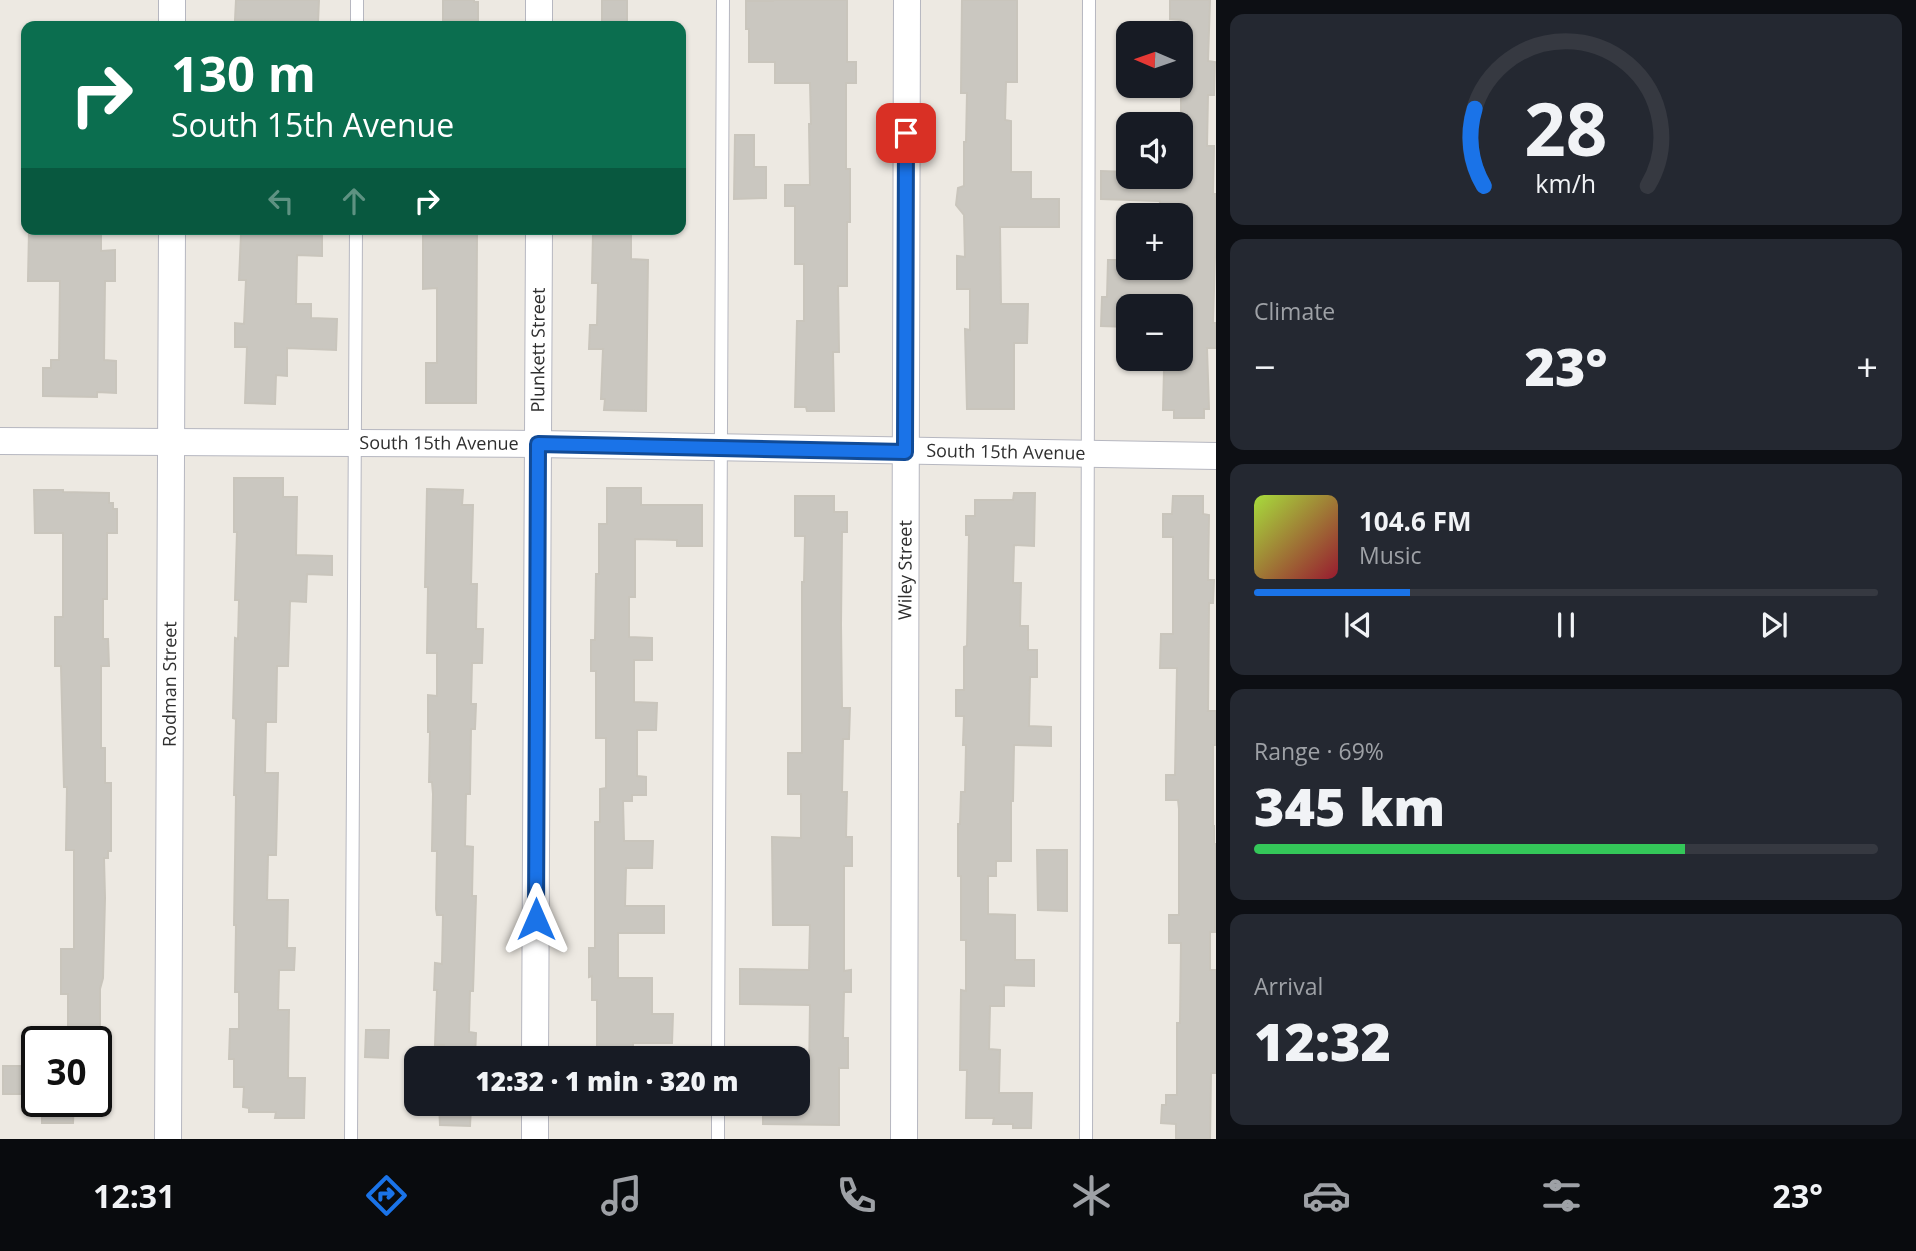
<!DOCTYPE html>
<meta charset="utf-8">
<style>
body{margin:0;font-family:"Open Sans",sans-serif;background:#242831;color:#f1f3f6;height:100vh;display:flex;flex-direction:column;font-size:26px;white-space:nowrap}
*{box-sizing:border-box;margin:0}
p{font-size:23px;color:#9ea1a6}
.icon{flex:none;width:38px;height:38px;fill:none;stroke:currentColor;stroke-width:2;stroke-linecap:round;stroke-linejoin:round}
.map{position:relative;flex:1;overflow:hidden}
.details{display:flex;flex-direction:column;gap:14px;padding:14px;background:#0d0f14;width:700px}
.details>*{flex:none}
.banner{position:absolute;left:21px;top:21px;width:665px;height:214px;border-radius:14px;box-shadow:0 2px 5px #0004;background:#0b6e4f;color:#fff;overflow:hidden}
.needle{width:46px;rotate:272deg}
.fabs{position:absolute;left:1116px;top:21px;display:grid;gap:14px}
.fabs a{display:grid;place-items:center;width:77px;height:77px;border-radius:14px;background:#171b24;box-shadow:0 2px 5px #0004;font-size:35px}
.speed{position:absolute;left:21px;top:1026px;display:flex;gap:14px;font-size:35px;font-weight:700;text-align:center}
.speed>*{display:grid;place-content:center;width:91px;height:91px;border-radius:50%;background:#171b24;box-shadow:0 2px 5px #0004;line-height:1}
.speed .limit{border:4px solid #111;border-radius:10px;background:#fff;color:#111}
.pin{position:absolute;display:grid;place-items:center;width:60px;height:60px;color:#fff;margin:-30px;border-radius:14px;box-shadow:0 4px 10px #0006}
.me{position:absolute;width:77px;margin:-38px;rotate:0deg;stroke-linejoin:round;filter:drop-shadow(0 0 5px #0008)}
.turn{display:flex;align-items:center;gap:24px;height:147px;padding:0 35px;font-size:32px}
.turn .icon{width:91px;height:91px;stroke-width:2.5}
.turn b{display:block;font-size:49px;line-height:60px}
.lanes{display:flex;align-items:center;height:66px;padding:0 35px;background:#0003;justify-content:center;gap:35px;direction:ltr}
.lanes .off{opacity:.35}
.big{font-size:52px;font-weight:800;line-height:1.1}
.details .card{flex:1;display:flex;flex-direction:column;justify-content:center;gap:10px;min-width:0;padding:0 24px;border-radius:14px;background:#242831}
.details .dial{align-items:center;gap:0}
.dial svg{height:182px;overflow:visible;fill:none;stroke:#363941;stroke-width:7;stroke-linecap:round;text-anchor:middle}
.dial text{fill:#f1f3f6;stroke:none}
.song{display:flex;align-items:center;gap:21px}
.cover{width:84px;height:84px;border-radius:10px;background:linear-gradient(135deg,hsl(80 70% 55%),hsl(350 70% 35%))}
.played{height:7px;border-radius:4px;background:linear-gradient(90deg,#1a73e8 25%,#363941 25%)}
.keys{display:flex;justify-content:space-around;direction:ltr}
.heat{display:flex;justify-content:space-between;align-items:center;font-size:38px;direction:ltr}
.charge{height:10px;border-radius:5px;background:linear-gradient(90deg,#34c759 69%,#363941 0)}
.trip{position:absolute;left:404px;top:1046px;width:406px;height:70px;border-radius:14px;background:#171b24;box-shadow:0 2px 5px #0004;font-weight:800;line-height:70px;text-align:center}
.tab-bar{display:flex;height:112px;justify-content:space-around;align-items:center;background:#090b0e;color:#9ea1a6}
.tab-bar .icon{width:49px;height:49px}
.tab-bar .active{color:#1a73e8}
.tab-bar b{font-size:32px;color:#f1f3f6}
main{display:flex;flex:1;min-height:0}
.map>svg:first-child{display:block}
</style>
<main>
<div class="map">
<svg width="1216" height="1139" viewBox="0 0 1216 1139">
<rect width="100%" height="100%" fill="#ede9e2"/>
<g fill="#cac7c0" stroke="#c9c5bc" stroke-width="2">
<polygon points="236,0 319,0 318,22 235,20"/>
<polygon points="443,0 474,0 474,2 478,2 478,20 443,20"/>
<rect x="602" y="0" width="25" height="22"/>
<polygon points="773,0 847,0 847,62 856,62 856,83 846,83 846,169 850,169 850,222 847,222 847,286 838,286 839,352 833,352 834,411 807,411 806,407 795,407 797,321 804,321 804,264 795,264 795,206 785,206 785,185 810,185 809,124 811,124 810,83 775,83 775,62 749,62 749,29 746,29 746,1 773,1"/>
<polygon points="962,0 1017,0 1017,82 1006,82 1005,120 1011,121 1011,172 1031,172 1031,199 1059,199 1059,227 1000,227 1001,304 1028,304 1027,343 1014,343 1014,409 967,409 965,329 970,330 970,289 957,289 957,256 965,257 964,215 956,205 958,188 964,186 964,142 966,142 967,93 961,93"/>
<polygon points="1170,0 1210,0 1208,61 1215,62 1214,95 1208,95 1207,146 1214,146 1213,194 1216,194 1216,224 1213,323 1216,323 1216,348 1207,348 1209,409 1204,409 1204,418 1174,418 1174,410 1163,410 1164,370 1181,371 1181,306 1129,306 1129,327 1101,326 1102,297 1107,297 1108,260 1129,260 1129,268 1181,268 1181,215 1159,215 1160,201 1101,199 1101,171 1129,172 1129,177 1181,177 1181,20 1170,19"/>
<polygon points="735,135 754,135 754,167 766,167 766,198 734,199"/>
<polygon points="428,229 446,229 447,233 477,233 476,403 426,403 426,363 437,363 437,288 423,289 423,233 428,233"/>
<polygon points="29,230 101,230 101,251 115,250 115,281 105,281 104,360 116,361 116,393 97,392 97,397 43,396 43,368 51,368 51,360 59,360 60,281 28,281"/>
<polygon points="593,233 631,234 631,259 648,260 646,411 604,410 605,399 601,399 603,349 589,349 590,325 597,325 598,283 592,283"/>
<polygon points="241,234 322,236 322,256 297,255 296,304 311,304 311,318 337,319 336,350 287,348 287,376 276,375 275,404 245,403 247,347 235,347 235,323 244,324 246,280 239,280"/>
<polygon points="234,478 283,478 283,497 297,497 296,555 332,556 332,575 307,574 306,602 290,601 288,666 277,666 276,722 266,722 265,773 278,773 276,855 268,855 267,900 288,900 287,948 295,948 294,970 279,970 278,1010 289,1010 288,1073 288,1078 305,1078 304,1118 275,1118 276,1112 249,1112 249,1108 243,1107 244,1087 234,1087 234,1059 229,1059 230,1029 239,1029 239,992 235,992 236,925 234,925 236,795 234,795 236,719 233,718 235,638 238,639 239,600 235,600 237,532 234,532"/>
<polygon points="607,488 641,488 641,505 702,505 702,546 677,546 677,540 635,539 635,597 629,597 629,637 652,638 652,660 634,660 634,702 657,703 656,730 637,730 637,776 646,777 646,795 632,795 632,801 623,801 624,841 653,841 652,868 626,868 625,906 664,906 664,933 618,933 618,978 652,978 652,1014 673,1014 672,1043 633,1043 633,1059 597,1059 597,1000 592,1000 592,976 589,977 589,948 595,948 595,822 600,822 600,789 606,788 606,738 596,738 596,671 591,671 591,640 595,640 596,574 599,574 599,524 607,524"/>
<polygon points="427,489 463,490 462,505 473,505 471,584 477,584 476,629 483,629 482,663 472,663 471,704 476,704 475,729 471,729 470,794 466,794 465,846 473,847 472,896 476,896 473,991 470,991 469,1032 476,1033 475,1057 444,1056 444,1045 435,1045 437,990 434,990 435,963 442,964 443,915 437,915 436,909 437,851 432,851 433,794 432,782 429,782 430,732 428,732 428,695 437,696 437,653 427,653 428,587 425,587"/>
<polygon points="34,490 63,490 63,492 109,493 109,503 113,503 113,509 117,509 117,533 107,533 107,599 103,599 103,639 108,639 109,666 101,666 101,748 105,748 105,783 111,783 111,851 108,851 108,858 104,858 105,898 103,978 100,989 100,1041 68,1041 68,994 61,994 61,949 74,949 74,850 66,850 67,787 64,787 61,666 55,666 55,617 63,617 63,533 35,533"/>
<polygon points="1014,493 1035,493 1034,546 1014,545 1013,583 1021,583 1020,626 1028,626 1028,650 1037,650 1037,677 1030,677 1029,726 1051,727 1051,746 1014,745 1013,801 1011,801 1011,861 996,861 996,876 988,876 988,914 1015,915 1015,960 1034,960 1034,986 1004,985 1004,1006 990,1006 989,1049 1000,1050 999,1093 1032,1093 1031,1128 1013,1128 1013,1124 993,1124 994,1118 966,1118 967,1070 960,1070 961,990 966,991 966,940 961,940 961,876 958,876 958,824 960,824 961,792 965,792 966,745 963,745 964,716 956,716 956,690 964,690 964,647 967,646 969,535 966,535 966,516 975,516 975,500 1013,500"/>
<polygon points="795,496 834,496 834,512 847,512 847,532 842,532 841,624 842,708 850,708 849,739 843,739 842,792 847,792 846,837 852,837 852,866 844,866 844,971 851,970 851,992 844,992 843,1038 848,1038 848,1068 839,1068 839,1125 763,1124 763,1104 798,1104 799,1077 809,1077 810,1005 740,1004 740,969 809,970 810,925 773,925 772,837 801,838 801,794 788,794 788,753 802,753 802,582 804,582 805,536 795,536"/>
<polygon points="1173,496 1203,496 1203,514 1209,515 1208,580 1214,580 1213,603 1209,603 1208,711 1216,711 1216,745 1213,745 1213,826 1214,826 1214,844 1216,844 1215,932 1210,932 1210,970 1216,970 1216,1073 1211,1073 1210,1139 1176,1139 1176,1124 1161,1123 1162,1105 1166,1105 1166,1095 1177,1095 1177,1023 1180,1023 1181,943 1169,943 1169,915 1179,915 1179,809 1178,800 1166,800 1166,775 1175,775 1177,668 1160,668 1161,634 1173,634 1173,537 1163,537 1163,514 1172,514"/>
<polygon points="1037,850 1067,850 1067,911 1038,910"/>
<polygon points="366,1030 389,1030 388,1058 365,1057"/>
<rect x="3" y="1066" width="29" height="28"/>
<polygon points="42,1101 74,1101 73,1123 42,1123"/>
<polygon points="439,1104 465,1104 465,1107 471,1107 470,1126 440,1125"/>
</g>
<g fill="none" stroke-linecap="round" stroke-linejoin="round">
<g stroke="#b6b7c0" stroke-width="14">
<g id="lane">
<polyline points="357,26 357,0"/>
<polyline points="718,1059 723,0"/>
<polyline points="351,1139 356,229"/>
<polyline points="718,1139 718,1104"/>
<polyline points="1086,1139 1089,0"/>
</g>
</g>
<g stroke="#b6b7c0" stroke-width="28">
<g id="street">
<polyline points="172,0 172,26"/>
<polyline points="539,26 539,0"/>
<path id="s1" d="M0,441L538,444L1216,456"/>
<path id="s2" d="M535,1059L539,229"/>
<path id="s3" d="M168,1139L172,229"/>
<polyline points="535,1139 535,1104"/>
<path id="s4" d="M904,1139L907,0"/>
</g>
</g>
<use href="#lane" stroke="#fff" stroke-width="12"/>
<use href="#street" stroke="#fff" stroke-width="26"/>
</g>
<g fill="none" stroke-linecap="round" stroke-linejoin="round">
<g stroke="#114b97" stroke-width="18">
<polyline id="route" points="536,919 538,444 905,452 906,133"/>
</g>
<use href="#route" stroke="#1a73e8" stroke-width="12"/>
</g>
<g text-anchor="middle" stroke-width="5" stroke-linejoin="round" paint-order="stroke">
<g font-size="18" fill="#2e2e2e" stroke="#fff">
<text dy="6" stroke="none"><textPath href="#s2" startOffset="709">Plunkett Street</textPath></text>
<text dy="6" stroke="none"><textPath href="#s1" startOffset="439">South 15th Avenue</textPath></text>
<text dy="6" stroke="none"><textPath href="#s1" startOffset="1006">South 15th Avenue</textPath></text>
<text dy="6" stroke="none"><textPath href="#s4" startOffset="569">Wiley Street</textPath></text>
<text dy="6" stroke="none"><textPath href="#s3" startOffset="455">Rodman Street</textPath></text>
</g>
</g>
</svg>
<div class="fabs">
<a><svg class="needle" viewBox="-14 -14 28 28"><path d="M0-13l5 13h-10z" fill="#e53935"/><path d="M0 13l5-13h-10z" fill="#9ea1a6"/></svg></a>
<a><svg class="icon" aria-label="sound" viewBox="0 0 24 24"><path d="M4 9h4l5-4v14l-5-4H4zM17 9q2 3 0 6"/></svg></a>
<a>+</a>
<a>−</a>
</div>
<div class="speed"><div class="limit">30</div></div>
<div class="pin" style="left:906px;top:133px;background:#d93025"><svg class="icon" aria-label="arrive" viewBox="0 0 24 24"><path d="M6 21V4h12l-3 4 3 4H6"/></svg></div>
<svg class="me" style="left:536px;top:919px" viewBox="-20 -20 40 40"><path d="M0-17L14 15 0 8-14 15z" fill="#1a73e8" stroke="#fff" stroke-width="4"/></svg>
<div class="trip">12:32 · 1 min · 320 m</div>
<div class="banner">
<div class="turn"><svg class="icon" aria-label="right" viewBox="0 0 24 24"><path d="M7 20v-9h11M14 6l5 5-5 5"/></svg><div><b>130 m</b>South 15th Avenue</div></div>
<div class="lanes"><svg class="icon off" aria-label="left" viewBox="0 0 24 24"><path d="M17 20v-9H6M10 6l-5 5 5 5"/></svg><svg class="icon off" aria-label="ahead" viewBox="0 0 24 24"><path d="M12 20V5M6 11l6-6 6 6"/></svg><svg class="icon" aria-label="right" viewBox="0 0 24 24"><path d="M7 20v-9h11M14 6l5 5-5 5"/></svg></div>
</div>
</div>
<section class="details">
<div class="card dial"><svg viewBox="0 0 100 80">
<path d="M14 69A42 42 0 1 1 86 69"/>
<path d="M14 69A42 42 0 0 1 10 35" stroke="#1a73e8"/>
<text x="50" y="56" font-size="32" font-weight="700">28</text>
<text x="50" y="72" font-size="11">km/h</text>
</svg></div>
<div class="card"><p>Climate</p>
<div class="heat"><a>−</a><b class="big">23°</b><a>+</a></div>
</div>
<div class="card">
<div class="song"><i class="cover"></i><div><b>104.6 FM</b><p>Music</p></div></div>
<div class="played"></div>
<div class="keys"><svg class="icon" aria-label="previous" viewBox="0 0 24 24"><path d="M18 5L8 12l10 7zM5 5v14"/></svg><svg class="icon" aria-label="pause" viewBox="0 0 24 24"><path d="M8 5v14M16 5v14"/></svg><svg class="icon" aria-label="next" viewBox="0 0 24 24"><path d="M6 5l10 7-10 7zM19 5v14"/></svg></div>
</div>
<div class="card"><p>Range · 69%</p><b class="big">345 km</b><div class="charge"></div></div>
<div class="card"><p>Arrival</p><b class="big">12:32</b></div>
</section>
</main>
<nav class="tab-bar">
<b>12:31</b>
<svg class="icon active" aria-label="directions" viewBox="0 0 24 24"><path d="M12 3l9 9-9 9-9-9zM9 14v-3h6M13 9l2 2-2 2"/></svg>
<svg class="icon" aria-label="music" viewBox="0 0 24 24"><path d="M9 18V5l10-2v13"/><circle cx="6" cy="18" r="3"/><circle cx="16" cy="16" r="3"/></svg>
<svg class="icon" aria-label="phone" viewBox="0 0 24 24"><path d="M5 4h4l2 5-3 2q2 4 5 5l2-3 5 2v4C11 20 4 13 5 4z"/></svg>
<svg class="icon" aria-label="climate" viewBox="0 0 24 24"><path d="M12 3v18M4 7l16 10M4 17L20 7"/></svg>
<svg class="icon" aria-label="car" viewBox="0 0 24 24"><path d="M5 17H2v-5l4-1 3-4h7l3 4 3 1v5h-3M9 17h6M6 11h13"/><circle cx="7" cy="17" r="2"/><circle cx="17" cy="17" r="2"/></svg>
<svg class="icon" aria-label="filters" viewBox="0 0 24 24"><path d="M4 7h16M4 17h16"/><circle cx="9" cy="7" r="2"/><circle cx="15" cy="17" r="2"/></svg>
<b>23°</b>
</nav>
